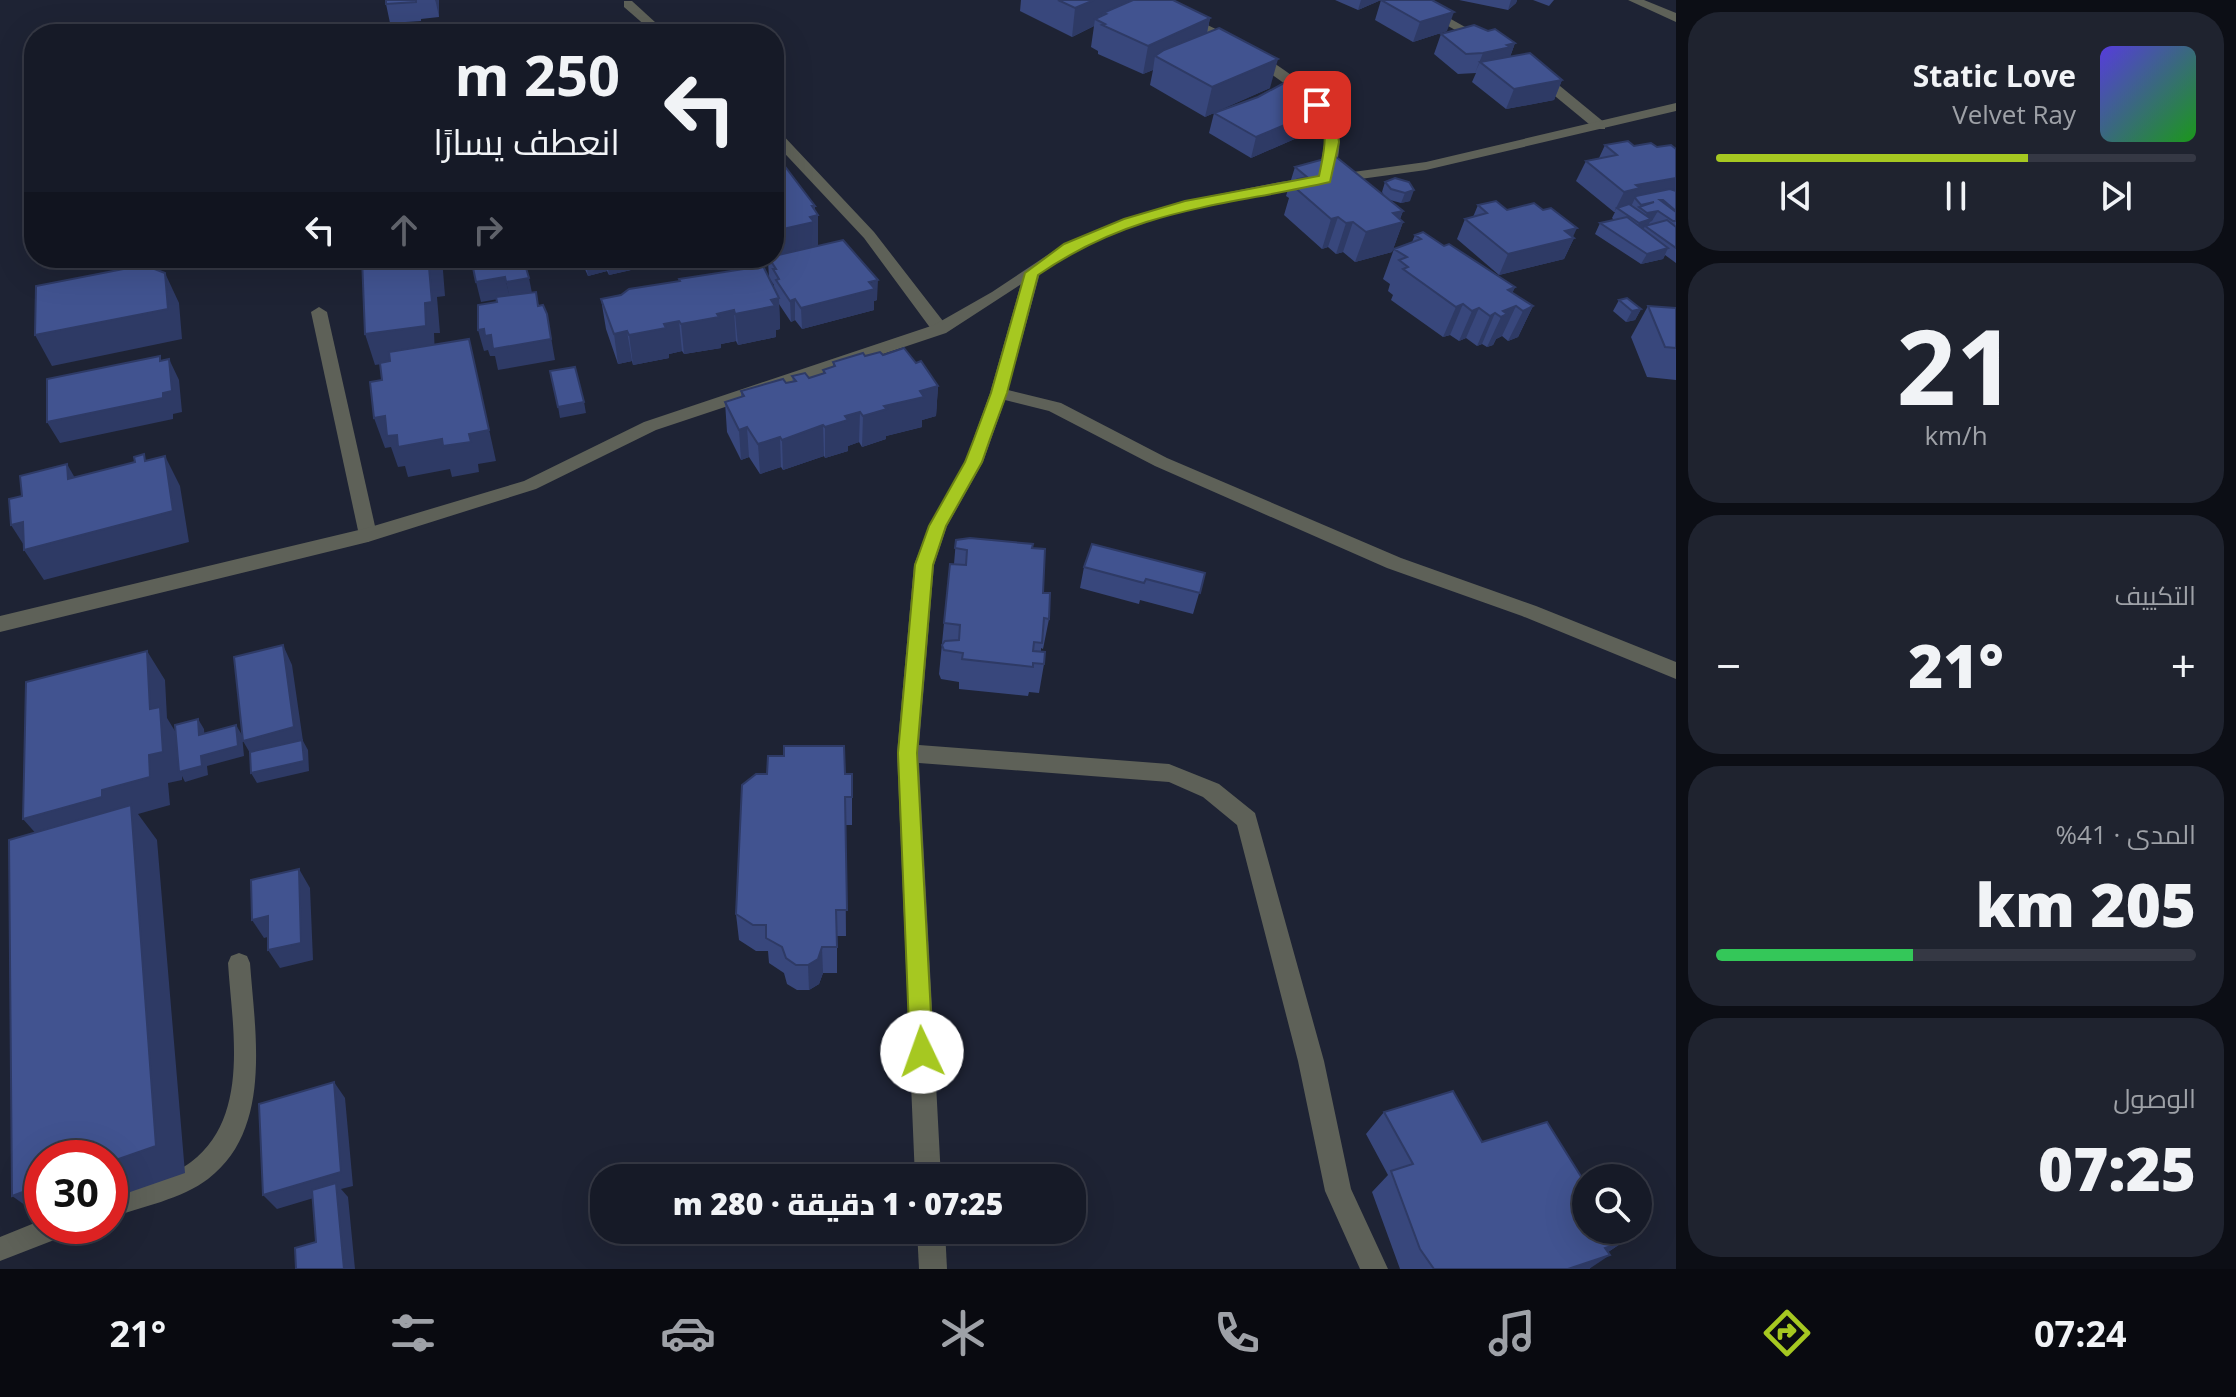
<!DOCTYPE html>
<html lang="ar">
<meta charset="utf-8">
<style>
body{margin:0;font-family:"Open Sans",Cairo,sans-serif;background:#1f232f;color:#f1f3f6;direction:rtl;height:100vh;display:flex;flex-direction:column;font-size:30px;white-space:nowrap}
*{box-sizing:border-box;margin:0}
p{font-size:26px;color:#9ea1a7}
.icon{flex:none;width:44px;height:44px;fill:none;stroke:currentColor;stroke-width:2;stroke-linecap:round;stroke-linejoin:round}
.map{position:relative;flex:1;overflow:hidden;direction:ltr}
.drawer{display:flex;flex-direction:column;gap:12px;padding:12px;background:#0c0e15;width:560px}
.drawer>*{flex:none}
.banner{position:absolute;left:24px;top:24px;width:760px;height:244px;border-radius:32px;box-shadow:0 8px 32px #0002,0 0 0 2px #353844;direction:rtl;background:#161a27;color:#f1f3f6;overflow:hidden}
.fabs{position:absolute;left:1572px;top:1164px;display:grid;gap:16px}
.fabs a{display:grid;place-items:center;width:80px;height:80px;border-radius:50%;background:#161a27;box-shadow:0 8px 32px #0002,0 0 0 2px #353844;font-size:40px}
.speed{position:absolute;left:24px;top:1140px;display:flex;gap:16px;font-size:40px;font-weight:700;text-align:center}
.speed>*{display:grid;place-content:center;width:104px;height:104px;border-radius:50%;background:#161a27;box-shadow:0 8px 32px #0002,0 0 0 2px #353844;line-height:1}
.speed .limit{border:12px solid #d22;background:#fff;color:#111}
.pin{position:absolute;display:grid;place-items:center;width:68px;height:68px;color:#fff;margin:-34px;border-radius:16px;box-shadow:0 4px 12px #0006}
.me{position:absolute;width:88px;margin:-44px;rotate:357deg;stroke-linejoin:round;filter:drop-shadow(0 0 6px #0008)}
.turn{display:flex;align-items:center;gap:28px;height:168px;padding:0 32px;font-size:36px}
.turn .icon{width:104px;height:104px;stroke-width:2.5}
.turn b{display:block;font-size:56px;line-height:68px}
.lanes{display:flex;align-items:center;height:76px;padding:0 32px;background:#0003;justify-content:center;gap:40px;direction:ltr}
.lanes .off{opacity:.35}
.big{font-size:60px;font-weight:800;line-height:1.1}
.drawer .tile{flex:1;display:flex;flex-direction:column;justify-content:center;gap:12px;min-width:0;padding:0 28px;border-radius:32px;background:#1f232f}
.drawer .dial{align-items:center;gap:0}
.dial b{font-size:104px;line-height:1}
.song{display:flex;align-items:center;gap:24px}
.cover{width:96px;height:96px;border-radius:12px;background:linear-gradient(135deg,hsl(250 70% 55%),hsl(120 70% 35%))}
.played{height:8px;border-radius:4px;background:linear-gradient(90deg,#a6c821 65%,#353844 65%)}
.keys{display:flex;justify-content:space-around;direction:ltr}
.heat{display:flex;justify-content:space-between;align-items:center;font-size:44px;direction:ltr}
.charge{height:12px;border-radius:6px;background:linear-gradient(90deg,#34c759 41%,#353844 0)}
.trip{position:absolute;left:590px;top:1164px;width:496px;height:80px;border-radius:32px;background:#161a27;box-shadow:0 8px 32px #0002,0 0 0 2px #353844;font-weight:800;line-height:80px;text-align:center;direction:rtl}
.menu{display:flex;height:128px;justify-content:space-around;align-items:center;background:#090a10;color:#9ea1a7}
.menu .icon{width:56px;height:56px}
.menu .current{color:#a6c821}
.menu b{font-size:36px;color:#f1f3f6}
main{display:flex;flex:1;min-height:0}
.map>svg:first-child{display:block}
</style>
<main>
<section class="drawer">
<div class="tile">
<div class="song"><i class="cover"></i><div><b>Static Love</b><p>Velvet Ray</p></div></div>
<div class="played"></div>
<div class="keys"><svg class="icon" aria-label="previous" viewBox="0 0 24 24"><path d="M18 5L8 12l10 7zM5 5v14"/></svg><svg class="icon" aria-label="pause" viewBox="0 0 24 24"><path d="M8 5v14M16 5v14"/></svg><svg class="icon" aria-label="next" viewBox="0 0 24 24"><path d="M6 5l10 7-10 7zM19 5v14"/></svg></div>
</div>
<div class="tile dial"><b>21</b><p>km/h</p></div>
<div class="tile"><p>التكييف</p>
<div class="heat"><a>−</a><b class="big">21°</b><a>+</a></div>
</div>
<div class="tile"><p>المدى · 41%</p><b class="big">205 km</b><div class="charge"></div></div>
<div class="tile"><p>الوصول</p><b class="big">07:25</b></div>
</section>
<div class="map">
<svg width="1676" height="1269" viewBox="0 0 1676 1269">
<rect width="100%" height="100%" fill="#1e2334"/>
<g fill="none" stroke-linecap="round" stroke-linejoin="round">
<g fill="#5e6158" fill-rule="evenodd">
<path d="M239,953L247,956L250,963C255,1033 273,1130 208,1179C182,1199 141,1207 110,1218V1194C135,1184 169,1179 191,1162C251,1117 232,1027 228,963L231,956Z"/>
<polygon points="42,1220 42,1226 70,1226 67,1235 0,1261 0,1237"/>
</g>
<g fill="#5e6158" fill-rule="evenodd">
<path d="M1135,0C1177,0 1314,78 1334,116C1344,135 1339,164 1330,182H1320L1318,179L1325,140L1324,125L1318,113L1288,86L1247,57Z"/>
<polygon points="1402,0 1417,0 1490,41 1480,44"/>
<polygon points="624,1 632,1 668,34 655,34 624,7"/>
<polygon points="1533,72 1543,72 1605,123 1605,129 1595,129 1533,78"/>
<polygon points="774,130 779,131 874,232 946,325 946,333 934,333 864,238 774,142"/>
<polygon points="1032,268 1040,273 1008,390 1061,403 1167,458 1401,558 1536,606 1676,662 1676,679 1522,616 1387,568 1155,466 1049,411 1005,400 983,462 947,526 934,565 919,745 1169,764 1219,784 1255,813 1324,1061 1351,1189 1388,1269 1360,1269 1325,1191 1298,1061 1237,825 1203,797 1169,782 919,763 941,1178 915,1178 897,753 914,565 929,526 965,462 990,393 1024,273"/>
<polygon points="319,307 327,312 377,535 368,542 359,535 311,312"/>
<polygon points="917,1230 945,1230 947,1269 919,1269"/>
</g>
<g fill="#5e6158" fill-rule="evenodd">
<polygon points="1628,0 1644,0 1676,13 1676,22"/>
<polygon points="1676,103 1676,111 1426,170 1280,190 1188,209 1134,225 1074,250 946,333 656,430 536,489 368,542 0,632 0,616 367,528 524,481 644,422 934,325 992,292 1064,244 1124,219 1185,201 1280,182 1426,162"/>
</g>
</g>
<g fill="#38477c">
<polygon points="386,0 439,0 439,17 421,19 421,21 390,23 386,4"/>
<polygon points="1021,0 1131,0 1210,18 1207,33 1270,88 1217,111 1328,107 1322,127 1251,158 1209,133 1214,113 1205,117 1150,85 1153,70 1143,74 1098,54 1098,51 1091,47 1094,26 1072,37 1020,11"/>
<polygon points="1335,0 1381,0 1358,10"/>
<polygon points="1381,0 1447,31 1413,42 1375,20"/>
<polygon points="1459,0 1517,0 1516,3 1508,10"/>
<polygon points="1533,0 1554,0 1549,6"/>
<polygon points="1441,34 1515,43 1510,57 1562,80 1554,100 1506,109 1472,82 1476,73 1458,74 1434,54"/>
<polygon points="1605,145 1676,149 1676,263 1665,255 1663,259 1641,264 1595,234 1600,223 1614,220 1612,218 1615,212 1614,212 1576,181 1586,161 1599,158"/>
<polygon points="1295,167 1384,195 1382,192 1385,182 1395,178 1410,201 1401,203 1390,200 1403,211 1400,219 1403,222 1392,252 1355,262 1343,252 1336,254 1328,247 1322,249 1284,215 1289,198 1286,196"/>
<polygon points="1478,205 1507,210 1574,238 1564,259 1499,275 1457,239 1465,219 1473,217"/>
<polygon points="815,211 818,215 818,245 815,247 877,300 874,301 874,310 802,329 795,320 791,322 779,304 780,329 776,330 776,337 738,345 736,341 721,344 721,348 684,354 682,351 669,354 669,358 633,365 632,361 618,364 606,329 601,299 679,281 679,279 774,289 774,285 769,278 768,261 767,258 774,258"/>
<polygon points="1415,235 1444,246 1515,287 1512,293 1533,306 1518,337 1508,341 1502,336 1496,339 1493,345 1487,347 1482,344 1477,346 1466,338 1459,341 1450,335 1443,337 1391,300 1393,295 1388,291 1390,284 1383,279 1394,249 1412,242"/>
<polygon points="580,258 665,258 666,262 609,275 607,271 588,276"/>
<polygon points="1619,300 1641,309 1635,320 1626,322 1613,311"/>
<polygon points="1648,306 1676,308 1676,380 1647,377 1631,337"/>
<polygon points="883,355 916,363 938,386 936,416 922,420 922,427 886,436 886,439 862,447 859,442 848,446 848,451 825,458 824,456 783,470 781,467 760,474 749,457 741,460 727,432 725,402 741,397 741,391 793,382 792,376 809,378 823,374 823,370 833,367 833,362 865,356"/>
<polygon points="956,540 1032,548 1049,619 1043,649 1041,648 1041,652 1044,664 1039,693 1029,692 1028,696 959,689 959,682 941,679 939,674 944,623 954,564"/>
<polygon points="1084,567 1205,573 1193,614 1140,600 1139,604 1080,588"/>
<polygon points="845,774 852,797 852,825 845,825 846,936 837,936 837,973 823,973 819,984 809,990 797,990 787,984 784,973 769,963 768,951 756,951 739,940 736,914"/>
<polygon points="1384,1112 1482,1142 1586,1230 1622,1230 1617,1233 1623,1242 1608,1252 1589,1269 1400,1269 1372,1192 1388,1175 1366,1134"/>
</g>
<g fill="#2e3a65">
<polygon points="435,0 439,0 439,17 436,3"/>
<polygon points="1094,0 1131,0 1130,9 1106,14 1103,13 1101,22 1095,19 1094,26 1072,37 1075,8"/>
<polygon points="1361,0 1381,0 1358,10"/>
<polygon points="1511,0 1517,0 1516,3 1508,10"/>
<polygon points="1454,12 1447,31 1413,42 1420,22"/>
<polygon points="1210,18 1204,46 1155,56 1153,70 1143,74 1148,46"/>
<polygon points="1515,43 1508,62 1480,62 1475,73 1483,53"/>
<polygon points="1278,59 1270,88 1205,117 1212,87"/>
<polygon points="1562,80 1554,100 1506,109 1514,89"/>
<polygon points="1328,107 1322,127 1251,158 1256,137"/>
<polygon points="1676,178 1676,196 1635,198 1630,209 1617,208 1614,212 1624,192 1636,185"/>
<polygon points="1414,190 1410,201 1401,203 1405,193"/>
<polygon points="812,206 815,206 815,216 818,215 818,245 815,246 815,252 774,258 774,231"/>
<polygon points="1403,211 1398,223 1403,222 1392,252 1355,262 1366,232 1393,213"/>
<polygon points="1658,211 1652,221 1650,222 1647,227 1645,226 1643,231 1634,234 1639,223 1643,222 1647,213"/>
<polygon points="1338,217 1328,247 1322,249 1331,219"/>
<polygon points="1353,222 1343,252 1336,254 1346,223"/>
<polygon points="1577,228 1572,239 1574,238 1564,259 1499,275 1508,254 1565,231"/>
<polygon points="1668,248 1663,259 1641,264 1647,254"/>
<polygon points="437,258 442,258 445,296 437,297 440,333 434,333 435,356 375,365 365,334 425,303 429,267"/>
<polygon points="459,258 471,258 472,265 461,266"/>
<polygon points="585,258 605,258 607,271 588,276"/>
<polygon points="606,258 665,258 666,262 609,275"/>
<polygon points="165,273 179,303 182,339 52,366 35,335"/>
<polygon points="505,277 510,297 481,302 476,282"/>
<polygon points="529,278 533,298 511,303 506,282"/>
<polygon points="878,280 877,300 874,301 874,310 802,329 801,308"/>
<polygon points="1515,287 1504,311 1516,306 1502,336 1496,339 1493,345 1487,347 1501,317 1508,290"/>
<polygon points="779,298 780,329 776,330 776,337 738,345 735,314 771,300"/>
<polygon points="795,299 795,320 791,322 790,301"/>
<polygon points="1463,304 1450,335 1443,337 1456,307"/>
<polygon points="1533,306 1518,337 1508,341 1523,311"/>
<polygon points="1479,308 1466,338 1459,341 1472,311"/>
<polygon points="1641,309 1635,320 1626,322 1632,311"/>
<polygon points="734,310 736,341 721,344 721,348 684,354 681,324"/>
<polygon points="1495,313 1482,344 1477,346 1490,316"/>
<polygon points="547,314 555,360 498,370 495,356 490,356 488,350 484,351 478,330"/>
<polygon points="679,321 682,351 669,354 669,358 633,365 629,335 664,324"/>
<polygon points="627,331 632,361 618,364 614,334"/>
<polygon points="469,339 496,461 478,464 479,472 452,477 450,469 408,477 405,466 398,467 391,447 385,448 374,418 385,416 397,435 469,434"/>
<polygon points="169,359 179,380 182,412 173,414 173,419 60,443 47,422 163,393"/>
<polygon points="938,386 936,416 922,420 922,427 886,436 886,439 862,447 863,416 920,391"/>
<polygon points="584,402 586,413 560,418 558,407"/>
<polygon points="860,412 859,442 848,446 848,451 825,458 825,427 845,416"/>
<polygon points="823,425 824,456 783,470 782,440"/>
<polygon points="747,427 749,457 741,460 739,430"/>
<polygon points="780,437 781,467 760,474 758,444"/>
<polygon points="165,456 180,486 189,542 44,580 24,550 27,550 11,525"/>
<polygon points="67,464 84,494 68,479"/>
<polygon points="283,645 292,665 303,741 308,750 309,771 257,783 251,773 254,760 243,741"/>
<polygon points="147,651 165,680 167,718 178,736 201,756 236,725 242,735 244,756 207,766 208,775 185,782 182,776 182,780 168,783 170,805 138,814 157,840 185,1173 110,1199 110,1162 47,846 23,819 102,790 149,755 150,709"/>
<polygon points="198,719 204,729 205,745 199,735"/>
<polygon points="299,869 310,888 313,960 280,968 268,950"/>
<polygon points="268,916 279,934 264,938 252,920"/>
<polygon points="822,947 823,973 819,984 809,990 808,965"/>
<polygon points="334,1082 345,1098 353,1186 341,1189 348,1197 355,1269 344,1269 337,1191 277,1209 263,1195"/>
<polygon points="42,1185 42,1217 12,1196"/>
<polygon points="1623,1242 1598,1259 1610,1255 1589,1269 1568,1269 1605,1248"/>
</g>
<g fill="#415390" stroke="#2e3a65" stroke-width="2">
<polygon points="386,0 416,0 416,2 386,4"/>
<polygon points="1058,0 1094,0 1075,8"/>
<polygon points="1133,0 1173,0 1210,18 1148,46 1102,25 1105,24 1095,19 1106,14 1103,13"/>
<polygon points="1381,0 1432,0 1454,12 1420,22"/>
<polygon points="1474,25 1488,31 1495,29 1515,43 1507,45 1511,47 1483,53 1466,54 1441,34"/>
<polygon points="1219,28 1278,59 1212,87 1155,56 1164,50"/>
<polygon points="1530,53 1562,80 1514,89 1480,62"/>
<polygon points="1284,83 1328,107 1256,137 1214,113 1258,97"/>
<polygon points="1628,141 1634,146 1651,143 1657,147 1671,145 1676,149 1676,178 1636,185 1640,188 1624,192 1586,161 1617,155 1605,145"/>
<polygon points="774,152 815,206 812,206 818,215 810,217 814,222 774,231"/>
<polygon points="1335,156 1403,211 1393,213 1403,222 1366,232 1353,222 1346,223 1338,217 1331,219 1292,185 1302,183 1298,179 1307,177 1295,167"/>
<polygon points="1395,178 1409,182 1414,190 1405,193 1391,189 1385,182"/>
<polygon points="1670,189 1676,191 1676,211 1663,200 1660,200 1676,212 1676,221 1673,221 1658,211 1647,213 1639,207 1654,202 1641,205 1635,198 1636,196"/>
<polygon points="1496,201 1507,210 1534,203 1543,210 1551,208 1577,228 1565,231 1574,238 1508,254 1465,219 1487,213 1478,205"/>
<polygon points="1629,204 1651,219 1639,223 1617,208"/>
<polygon points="1627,217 1668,248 1647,254 1600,223"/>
<polygon points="1667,220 1676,227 1676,248 1645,226"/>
<polygon points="1423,232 1444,246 1449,244 1515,287 1508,290 1533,306 1523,311 1516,306 1503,311 1507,314 1501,317 1495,313 1490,316 1479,308 1472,311 1463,304 1456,307 1403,269 1408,267 1399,260 1407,257 1394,249 1421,239 1415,235"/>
<polygon points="843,240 878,280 869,282 875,289 801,308 795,299 790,301 776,280 779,279 773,269 776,269 769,258 774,258 774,256"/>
<polygon points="362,258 437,258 437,265 429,267 432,302 425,303 426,326 365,334"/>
<polygon points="471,258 523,258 529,278 506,282 505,277 476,282"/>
<polygon points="144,265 165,273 168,309 35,335 36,286"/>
<polygon points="763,266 779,298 771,300 775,306 735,314 734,310 717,314 719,317 681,324 679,321 664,324 666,328 629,335 627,331 614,334 601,299 621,295 629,289 680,281 679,279"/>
<polygon points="536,292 538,306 543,305 547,314 551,339 493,349 491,335 485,336 484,329 478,330 478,305 497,302 496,297"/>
<polygon points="1627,298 1641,309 1632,311 1619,300"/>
<polygon points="1648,306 1676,308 1676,348 1665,347"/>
<polygon points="469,339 489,430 469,434 471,442 443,446 442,439 398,447 397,435 387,436 385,416 374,418 370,382 382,380 380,363 390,361 389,352"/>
<polygon points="904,348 916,363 921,361 938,386 920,391 924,397 884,406 887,409 863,416 860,412 845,416 848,420 825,427 823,425 782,440 780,437 758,444 747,427 739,430 725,402 744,396 741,391 783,379 786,383 796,381 792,376 805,373 809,378 825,373 823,370 835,366 833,362 863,353 865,356 880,352 883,355"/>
<polygon points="160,356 160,361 169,359 172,391 163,393 163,398 47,422 47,379"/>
<polygon points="575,367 584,402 558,407 550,371"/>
<polygon points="144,454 145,461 165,456 173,511 24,550 23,522 11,525 9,499 22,496 20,476 67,464 68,479 135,462 134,457"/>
<polygon points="970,538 1033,544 1032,548 1045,549 1043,593 1050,593 1049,619 1044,618 1042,643 1034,642 1033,651 1045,652 1044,664 1033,663 1033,667 962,659 963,653 944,650 942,645 945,641 959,640 960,625 944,623 950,564 966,565 967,550 955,548 956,540"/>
<polygon points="1092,544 1205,573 1200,593 1146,579 1144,583 1084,567"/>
<polygon points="283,645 294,727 243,741 234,657"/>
<polygon points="147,651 150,709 160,707 163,752 149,755 150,777 102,790 102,797 23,819 26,682"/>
<polygon points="198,719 199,735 236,725 238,746 201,756 202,766 179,772 175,725"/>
<polygon points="302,740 304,761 251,773 250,752"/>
<polygon points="784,746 844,746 845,774 852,774 852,797 845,797 847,910 836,910 837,947 822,947 818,959 808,965 796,965 786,958 782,947 766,938 766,925 753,925 736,914 742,785 756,774 767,774 768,756 784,756"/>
<polygon points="131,805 156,1146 110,1162 110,1158 42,1158 42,1185 12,1196 9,840"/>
<polygon points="299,869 301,943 268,950 268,916 252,920 251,880"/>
<polygon points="334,1082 341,1172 263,1195 259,1104"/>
<polygon points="1453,1091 1482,1142 1547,1122 1582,1178 1604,1170 1609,1178 1586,1178 1586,1230 1616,1230 1623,1242 1605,1248 1610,1255 1568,1269 1434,1269 1420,1249 1391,1171 1413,1164 1384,1112"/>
<polygon points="336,1183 344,1269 296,1269 295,1248 316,1242 312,1190"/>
</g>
<path fill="#a6c821" stroke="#6c8215" stroke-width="2" d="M1312,103H1321L1335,117L1339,142L1330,182C1221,207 1135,208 1038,275L1007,393L990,439L982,462L946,526L933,565L917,753L933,1052L930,1059L922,1063L914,1059L910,1052L898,753L915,565L929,526L965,462L974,439L991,393L1025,273L1064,244L1124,219L1185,201L1319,176C1325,146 1331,130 1311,105Z"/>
</svg>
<div class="fabs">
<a><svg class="icon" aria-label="search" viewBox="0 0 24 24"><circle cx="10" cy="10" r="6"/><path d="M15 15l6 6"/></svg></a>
</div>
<div class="speed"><div class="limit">30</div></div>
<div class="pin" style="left:1317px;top:105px;background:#d93025"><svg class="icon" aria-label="arrive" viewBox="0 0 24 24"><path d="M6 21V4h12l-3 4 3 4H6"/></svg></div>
<svg class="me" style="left:922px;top:1052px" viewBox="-20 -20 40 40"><circle r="19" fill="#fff"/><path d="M0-13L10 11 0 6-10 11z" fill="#a6c821"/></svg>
<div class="trip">07:25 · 1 دقيقة · 280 m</div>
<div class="banner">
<div class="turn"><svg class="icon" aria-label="left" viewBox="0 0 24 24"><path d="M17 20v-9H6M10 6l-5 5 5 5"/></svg><div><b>250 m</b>انعطف يسارًا</div></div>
<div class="lanes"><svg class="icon" aria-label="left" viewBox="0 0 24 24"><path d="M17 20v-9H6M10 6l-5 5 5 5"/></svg><svg class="icon off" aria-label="ahead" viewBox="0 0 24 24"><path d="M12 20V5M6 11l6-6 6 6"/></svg><svg class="icon off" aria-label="right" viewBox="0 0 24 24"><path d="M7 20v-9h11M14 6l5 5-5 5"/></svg></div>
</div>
</div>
</main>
<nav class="menu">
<b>07:24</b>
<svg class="icon current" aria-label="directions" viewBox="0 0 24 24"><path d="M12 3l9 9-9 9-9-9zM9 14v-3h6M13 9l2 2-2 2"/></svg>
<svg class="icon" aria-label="music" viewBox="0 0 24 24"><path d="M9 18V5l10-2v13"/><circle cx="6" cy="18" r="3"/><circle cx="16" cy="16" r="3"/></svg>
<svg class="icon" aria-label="phone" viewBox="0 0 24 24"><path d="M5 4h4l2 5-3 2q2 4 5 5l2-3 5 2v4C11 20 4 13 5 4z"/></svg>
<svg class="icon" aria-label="climate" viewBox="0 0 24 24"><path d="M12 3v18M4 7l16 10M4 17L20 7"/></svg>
<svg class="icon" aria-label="car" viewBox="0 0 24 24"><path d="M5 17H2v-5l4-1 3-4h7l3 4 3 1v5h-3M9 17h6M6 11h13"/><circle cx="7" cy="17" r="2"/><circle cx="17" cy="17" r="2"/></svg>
<svg class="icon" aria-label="filters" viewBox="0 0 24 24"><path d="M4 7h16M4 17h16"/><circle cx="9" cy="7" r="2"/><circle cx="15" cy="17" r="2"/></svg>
<b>21°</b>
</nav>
